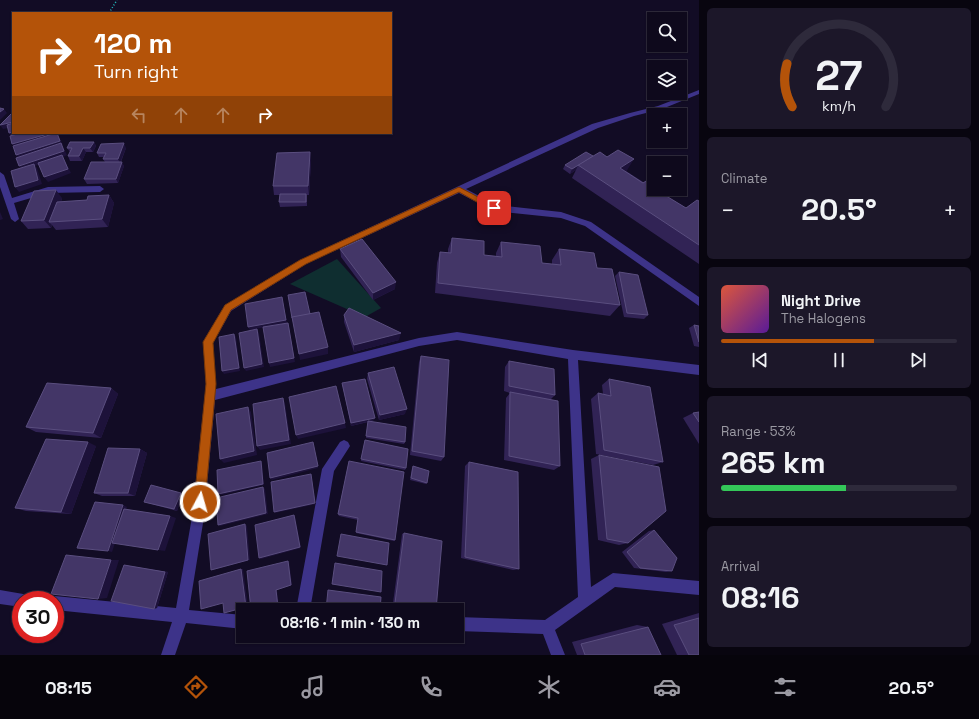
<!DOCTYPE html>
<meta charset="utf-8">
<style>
body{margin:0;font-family:"Space Grotesk",sans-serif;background:#1c1729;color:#f1f3f6;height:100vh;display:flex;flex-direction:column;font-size:15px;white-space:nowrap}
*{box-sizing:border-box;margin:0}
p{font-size:13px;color:#9b9aa3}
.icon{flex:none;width:22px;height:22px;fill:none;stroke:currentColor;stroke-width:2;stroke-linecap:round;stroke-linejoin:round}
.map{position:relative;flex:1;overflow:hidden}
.sheet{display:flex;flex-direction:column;gap:8px;padding:8px;background:#08050f;width:280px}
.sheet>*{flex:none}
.banner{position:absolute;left:12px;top:12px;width:380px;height:122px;border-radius:0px;box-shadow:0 1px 3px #0004,0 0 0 1px #2e2a3b;background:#b45309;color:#fff;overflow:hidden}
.tools{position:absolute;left:647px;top:12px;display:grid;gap:8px}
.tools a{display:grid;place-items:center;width:40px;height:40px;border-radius:0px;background:#0e091c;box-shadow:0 1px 3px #0004,0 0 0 1px #2e2a3b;font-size:20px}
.speed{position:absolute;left:12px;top:591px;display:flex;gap:8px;font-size:20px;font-weight:700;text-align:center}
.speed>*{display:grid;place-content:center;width:52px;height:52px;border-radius:50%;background:#0e091c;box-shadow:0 1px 3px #0004,0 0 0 1px #2e2a3b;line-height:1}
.speed .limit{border:6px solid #d22;background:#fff;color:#111}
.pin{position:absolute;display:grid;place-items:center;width:34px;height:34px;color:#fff;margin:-17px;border-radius:8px;box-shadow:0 2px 6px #0006}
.me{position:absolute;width:44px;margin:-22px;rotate:6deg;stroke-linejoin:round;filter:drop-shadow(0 0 3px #0008)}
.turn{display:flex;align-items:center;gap:14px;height:84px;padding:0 16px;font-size:18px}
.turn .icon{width:52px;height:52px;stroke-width:2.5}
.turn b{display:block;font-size:28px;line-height:34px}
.lanes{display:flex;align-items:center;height:38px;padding:0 16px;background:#0003;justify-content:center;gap:20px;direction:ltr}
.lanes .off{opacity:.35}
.big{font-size:30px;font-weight:800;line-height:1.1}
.sheet .card{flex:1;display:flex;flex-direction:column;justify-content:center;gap:6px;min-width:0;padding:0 14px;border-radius:6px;background:#1c1729}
.sheet .dial{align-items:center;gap:0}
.dial svg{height:104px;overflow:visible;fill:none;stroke:#2e2a3b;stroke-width:7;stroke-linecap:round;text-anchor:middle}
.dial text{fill:#f1f3f6;stroke:none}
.song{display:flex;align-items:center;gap:12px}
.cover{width:48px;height:48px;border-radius:6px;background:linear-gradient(135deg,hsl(10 70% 55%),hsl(270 70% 35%))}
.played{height:4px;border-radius:2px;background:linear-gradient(90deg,#b45309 65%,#2e2a3b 65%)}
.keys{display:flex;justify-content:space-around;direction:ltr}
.heat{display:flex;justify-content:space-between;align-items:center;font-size:22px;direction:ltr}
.charge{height:6px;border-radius:3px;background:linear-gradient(90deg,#34c759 53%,#2e2a3b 0)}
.trip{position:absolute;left:236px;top:603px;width:228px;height:40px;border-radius:0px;background:#0e091c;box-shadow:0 1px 3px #0004,0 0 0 1px #2e2a3b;font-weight:800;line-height:40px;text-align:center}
.menu{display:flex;height:64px;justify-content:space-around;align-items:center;background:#06040b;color:#9b9aa3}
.menu .icon{width:28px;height:28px}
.menu .active{color:#b45309}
.menu b{font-size:18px;color:#f1f3f6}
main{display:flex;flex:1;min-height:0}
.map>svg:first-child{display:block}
</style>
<main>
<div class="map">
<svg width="699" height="655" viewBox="0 0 699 655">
<rect width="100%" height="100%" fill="#120c25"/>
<polygon fill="#0f2e30" points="337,259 381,308 365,317 290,284"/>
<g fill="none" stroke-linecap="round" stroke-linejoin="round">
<polyline stroke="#23bec1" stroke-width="1.5" stroke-dasharray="1 2" stroke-linecap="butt" points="109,13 117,0"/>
<g fill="#3d3389" fill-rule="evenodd">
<polygon points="0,172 4,175 12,198 48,187 100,186 104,189 100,192 48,193 14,203 19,219 15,222 11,219 0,187"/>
<polygon points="344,440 348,442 350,446 334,471 310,610 296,610 322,469 340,442"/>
</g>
<g fill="#3d3389" fill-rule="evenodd">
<polygon points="699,90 699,94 662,109 634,116 598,128 466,189 496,205 561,212 591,222 699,297 699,306 585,226 561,218 494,211 459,193 306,264 231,311 213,343 216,389 419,338 457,332 573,350 699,365 699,375 578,360 591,587 613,573 699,581 699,595 615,587 555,630 565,655 551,655 543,634 457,631 457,617 545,620 578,597 568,359 457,340 419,346 215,400 204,517 189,610 243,615 243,629 186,623 175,655 161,655 172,622 55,610 55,600 49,600 55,596 176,608 192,517 206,384 203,342 225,305 300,260 592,124 630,113 658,106"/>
<polygon points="0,590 29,595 31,600 21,600 21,607 0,604"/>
</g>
</g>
<g fill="#312355">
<polygon points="94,142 96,146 93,152 86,152 82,161 70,161 68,156 70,152 67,148"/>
<polygon points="126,148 121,162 124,166 118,183 87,184 84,179 105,162 103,159 104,157 99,157 97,153"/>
<polygon points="593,156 626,171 654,189 671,189 666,196 686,208 699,201 699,264 572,178 576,170 570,174 563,169 565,165"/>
<polygon points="311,161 309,195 307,195 307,206 280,207 279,202 280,195 274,195 273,186"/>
<polygon points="109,195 114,203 108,227 56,230 52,225 51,228 28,229 21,221 62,198 61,202 87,200"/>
<polygon points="452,238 484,255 496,256 496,253 501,242 542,263 552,264 552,260 559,249 597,268 620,305 610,316 435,293 437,263 440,252 448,253 448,249"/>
<polygon points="340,249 395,289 373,300 341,257"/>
<polygon points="619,272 648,315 644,319 624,317 615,276"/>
<polygon points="344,315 399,340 354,352 344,322"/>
<polygon points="694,325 699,326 699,347 694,346 689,328"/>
<polygon points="421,356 444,457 441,461 410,455 419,362"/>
<polygon points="509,361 555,395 550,400 560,466 554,470 504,460 506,398 510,393 504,391 505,367"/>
<polygon points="368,373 405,414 379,420 367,379"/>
<polygon points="609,379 663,462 653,465 596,454 591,399 598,393 603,394 602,385"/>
<polygon points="342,383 374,420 371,421 405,442 404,444 366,438 368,422 351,426"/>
<polygon points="111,388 118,394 101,438 36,432 26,427"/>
<polygon points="699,412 699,444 683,418 693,413"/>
<polygon points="365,440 406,468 405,470 361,461"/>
<polygon points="96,446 71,514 26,511 15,508"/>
<polygon points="140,449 147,453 135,496 102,496 94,493"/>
<polygon points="599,455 628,543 619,545 598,540 591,459"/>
<polygon points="349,461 395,540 394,541 356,533 358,520 339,516 338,514"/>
<polygon points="469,462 519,569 513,570 461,558 465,466"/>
<polygon points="413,466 427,483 426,484 410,480 412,468"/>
<polygon points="181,493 183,494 177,511 144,502"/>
<polygon points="654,530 672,571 666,572 634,568 622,552 649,531"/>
<polygon points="404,533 395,603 393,603 402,534"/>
<polygon points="124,565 168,572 157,608"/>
<polygon points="699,613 699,655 677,655 662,624"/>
<polygon points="637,625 648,627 661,655 577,655 572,642"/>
</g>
<g fill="#1d123a">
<polygon points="4,109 7,113 0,120 0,112"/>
<polygon points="13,122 13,127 3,129 0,125"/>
<polygon points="13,132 13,133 29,133 12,138 9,133"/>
<polygon points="48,133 49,133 51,138 16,148 12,144"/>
<polygon points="57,133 63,145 62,145 67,155 63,157 71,173 48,182 44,177 63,157 35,166 37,168 42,184 19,192 15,187 22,170 19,166 19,159 16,155"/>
<polygon points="94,142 96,146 93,152 90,148"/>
<polygon points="124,143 126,148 120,163 118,159"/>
<polygon points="83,148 86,152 82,161 79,156"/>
<polygon points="310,152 311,161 309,195 308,186"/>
<polygon points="593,156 578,165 576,170 570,174 572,169"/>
<polygon points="634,159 626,172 620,168"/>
<polygon points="122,162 124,166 118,183 116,179"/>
<polygon points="670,189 671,189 664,198 663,194"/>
<polygon points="56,190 62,198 53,222 49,222 52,225 51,228 44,220"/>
<polygon points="109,195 114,203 108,227 102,219"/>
<polygon points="0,212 3,219 0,220"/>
<polygon points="396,282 395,289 373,300 373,293"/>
<polygon points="282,297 287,323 250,330 248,327"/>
<polygon points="289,326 295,362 270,367 269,363"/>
<polygon points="257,329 259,333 264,367 246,371 244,368"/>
<polygon points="401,333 399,340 354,352 354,345"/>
<polygon points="234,334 236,337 240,371 224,374 222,371"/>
<polygon points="328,347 328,354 300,360 299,354"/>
<polygon points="111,388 118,394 101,438 93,433"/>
<polygon points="283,398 285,403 291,444 260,450 257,446"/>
<polygon points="248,407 251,412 257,455 224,463 220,459"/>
<polygon points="407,409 405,414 379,420 380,415"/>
<polygon points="375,418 374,420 351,426 351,423"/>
<polygon points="345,423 346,428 298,439 296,435"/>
<polygon points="88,442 96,446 71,514 61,512"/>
<polygon points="313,442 318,468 272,480 270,478"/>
<polygon points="140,449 147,453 135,496 128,493"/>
<polygon points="261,461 262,463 264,485 221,495 218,494"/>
<polygon points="311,474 316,504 275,513 274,512"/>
<polygon points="263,487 265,489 268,514 220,526 218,525"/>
<polygon points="181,493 183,494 177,511 174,509"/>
<polygon points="123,505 127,507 112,552 108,551"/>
<polygon points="294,515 295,516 301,548 261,559 259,558"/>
<polygon points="170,516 176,518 165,551 158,550"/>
<polygon points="245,524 247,526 250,560 213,570 211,570"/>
<polygon points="111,560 119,560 107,598 98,599"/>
<polygon points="288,561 289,561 292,585 277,590 279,607 278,607 276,590"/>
<polygon points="241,569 243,569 248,606 224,613"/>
<polygon points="165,572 168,572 157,608 154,609"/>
</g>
<g fill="#433667" stroke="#5a4e7f">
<polygon points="0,108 4,109 0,112"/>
<polygon points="13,112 13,122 0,125"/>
<polygon points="13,123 13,132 9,133 7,125"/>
<polygon points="21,133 48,133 48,134 12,144 10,136"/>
<polygon points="56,133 57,133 60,141 16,155 13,146"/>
<polygon points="70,142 94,142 90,148 83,148 79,156 68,156 72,148 67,148"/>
<polygon points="61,143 64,151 19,166 16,158"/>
<polygon points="124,143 118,159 103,159 106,153 97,153 101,144"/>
<polygon points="618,150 634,159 620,168 643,183 654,176 654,189 670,189 663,194 686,208 697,200 699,201 699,245 578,165 600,152 607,157"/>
<polygon points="310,152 308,186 273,186 277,153"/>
<polygon points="586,152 593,156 572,169 565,165"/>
<polygon points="62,155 68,169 44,177 38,163"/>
<polygon points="91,162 122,162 116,179 84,179"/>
<polygon points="34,164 38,180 15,187 11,171"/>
<polygon points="56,190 44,220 21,221 34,191"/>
<polygon points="280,194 306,194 306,202 279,202"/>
<polygon points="109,195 102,219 49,222 57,202 87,200 88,196"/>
<polygon points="452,238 484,241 484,255 502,257 501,242 540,246 542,263 561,265 559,249 594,253 597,268 612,269 620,305 438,283 440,252 451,253"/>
<polygon points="362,239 396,282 373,293 340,249"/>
<polygon points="619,272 638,275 648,315 627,313"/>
<polygon points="305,292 310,314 292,318 288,295"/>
<polygon points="282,297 286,320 248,327 245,304"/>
<polygon points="349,308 401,333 354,345 344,315"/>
<polygon points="319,312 328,347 299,354 292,317"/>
<polygon points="288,323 294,358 269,363 263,327"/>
<polygon points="694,325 699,326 699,342"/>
<polygon points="257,329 262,364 244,368 239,333"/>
<polygon points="234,334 239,368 222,371 219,337"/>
<polygon points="421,356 449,360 444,457 412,451"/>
<polygon points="509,361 554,369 555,395 509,386"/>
<polygon points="394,367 407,409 380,415 368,373"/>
<polygon points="365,379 375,418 351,423 342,383"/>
<polygon points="609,379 650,387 663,462 604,450 598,393 611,396"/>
<polygon points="47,383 111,388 93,433 26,427"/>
<polygon points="336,386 345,423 296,435 289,397"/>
<polygon points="510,392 558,401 560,466 509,456"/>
<polygon points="283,398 289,440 257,446 253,404"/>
<polygon points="248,407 254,451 220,459 216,414"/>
<polygon points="699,412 699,422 693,413"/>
<polygon points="368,421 406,427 405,442 366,436"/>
<polygon points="46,439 88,442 61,512 15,508"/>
<polygon points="365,440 408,449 406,468 361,459"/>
<polygon points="313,442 318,466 270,478 267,453"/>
<polygon points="108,448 140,449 128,493 94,493"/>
<polygon points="599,455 659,467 666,511 628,543 607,539"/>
<polygon points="261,461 263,484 218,494 217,470"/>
<polygon points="349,461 404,472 395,540 356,532 358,518 338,514"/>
<polygon points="469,462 518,472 519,569 465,557"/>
<polygon points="413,466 429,471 427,483 411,478"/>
<polygon points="311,474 315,503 274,512 271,482"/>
<polygon points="151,485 181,493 174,509 144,502"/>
<polygon points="263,487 266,513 218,525 216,498"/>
<polygon points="95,502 123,505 108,551 77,548"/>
<polygon points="124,509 170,516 158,550 112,543"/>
<polygon points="294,515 300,547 259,558 255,525"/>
<polygon points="245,524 248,560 211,570 208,534"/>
<polygon points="654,530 677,558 672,571 640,568 627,552"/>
<polygon points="404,533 442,541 436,610 420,610 395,603"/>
<polygon points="341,534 389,543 387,565 337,556"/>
<polygon points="66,555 111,560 98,599 51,594"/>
<polygon points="288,561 291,585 276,590 278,607 268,610 251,610 247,571"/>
<polygon points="335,563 382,571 381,592 332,584"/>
<polygon points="124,565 165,572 154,609 111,601"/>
<polygon points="241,569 246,607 224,613 223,603 201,609 199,581"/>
<polygon points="328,590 381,597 380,610 326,610"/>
<polygon points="699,618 699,655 689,655 674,625"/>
<polygon points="648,627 661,655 585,655 581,644"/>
</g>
<polygon fill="#b45309" stroke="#753606" points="459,187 497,207 497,210 491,210 459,192 306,264 231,310 213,343 216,384 205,502 204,506 200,508 196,506 194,502 206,384 203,342 225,305 300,260"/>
</svg>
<div class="tools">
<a><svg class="icon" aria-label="search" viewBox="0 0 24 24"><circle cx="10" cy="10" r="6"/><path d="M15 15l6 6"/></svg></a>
<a><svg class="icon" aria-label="layers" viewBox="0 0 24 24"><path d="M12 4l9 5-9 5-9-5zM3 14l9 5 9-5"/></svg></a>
<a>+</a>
<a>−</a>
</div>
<div class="speed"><div class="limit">30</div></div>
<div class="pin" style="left:494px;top:208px;background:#d93025"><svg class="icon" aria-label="arrive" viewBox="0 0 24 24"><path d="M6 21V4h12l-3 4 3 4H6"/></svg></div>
<svg class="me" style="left:200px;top:502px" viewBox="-20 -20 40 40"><circle r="17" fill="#b45309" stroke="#fff" stroke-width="3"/><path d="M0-11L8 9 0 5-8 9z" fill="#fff"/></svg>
<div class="trip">08:16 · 1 min · 130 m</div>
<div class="banner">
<div class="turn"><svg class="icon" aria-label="right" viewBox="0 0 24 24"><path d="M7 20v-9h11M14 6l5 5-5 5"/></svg><div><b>120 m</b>Turn right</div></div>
<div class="lanes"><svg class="icon off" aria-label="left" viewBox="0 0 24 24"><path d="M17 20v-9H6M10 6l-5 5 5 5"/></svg><svg class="icon off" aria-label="ahead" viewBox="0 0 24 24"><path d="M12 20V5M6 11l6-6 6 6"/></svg><svg class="icon off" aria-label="ahead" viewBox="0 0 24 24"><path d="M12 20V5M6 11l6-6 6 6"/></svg><svg class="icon" aria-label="right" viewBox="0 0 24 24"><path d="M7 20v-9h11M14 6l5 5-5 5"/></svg></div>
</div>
</div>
<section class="sheet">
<div class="card dial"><svg viewBox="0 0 100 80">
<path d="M14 69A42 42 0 1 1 86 69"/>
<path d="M14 69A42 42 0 0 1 10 36" stroke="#b45309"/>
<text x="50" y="56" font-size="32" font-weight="700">27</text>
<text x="50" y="72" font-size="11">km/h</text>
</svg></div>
<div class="card"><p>Climate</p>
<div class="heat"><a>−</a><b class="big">20.5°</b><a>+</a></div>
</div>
<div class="card">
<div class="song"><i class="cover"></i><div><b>Night Drive</b><p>The Halogens</p></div></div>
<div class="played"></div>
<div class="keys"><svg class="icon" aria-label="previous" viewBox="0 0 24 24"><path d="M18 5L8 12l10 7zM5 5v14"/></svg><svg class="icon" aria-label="pause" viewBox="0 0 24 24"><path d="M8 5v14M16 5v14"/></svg><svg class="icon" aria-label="next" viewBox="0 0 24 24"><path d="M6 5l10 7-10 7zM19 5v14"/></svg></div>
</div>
<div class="card"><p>Range · 53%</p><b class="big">265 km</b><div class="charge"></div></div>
<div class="card"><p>Arrival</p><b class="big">08:16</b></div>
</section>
</main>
<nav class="menu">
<b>08:15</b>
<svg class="icon active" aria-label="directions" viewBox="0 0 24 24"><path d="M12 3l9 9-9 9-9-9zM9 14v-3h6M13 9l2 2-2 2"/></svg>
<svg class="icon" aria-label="music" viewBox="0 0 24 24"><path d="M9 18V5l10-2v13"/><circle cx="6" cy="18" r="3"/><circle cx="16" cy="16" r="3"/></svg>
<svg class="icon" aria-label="phone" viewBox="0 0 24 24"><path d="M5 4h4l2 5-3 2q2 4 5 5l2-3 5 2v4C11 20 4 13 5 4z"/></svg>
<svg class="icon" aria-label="climate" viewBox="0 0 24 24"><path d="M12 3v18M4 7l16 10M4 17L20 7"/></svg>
<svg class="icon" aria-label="car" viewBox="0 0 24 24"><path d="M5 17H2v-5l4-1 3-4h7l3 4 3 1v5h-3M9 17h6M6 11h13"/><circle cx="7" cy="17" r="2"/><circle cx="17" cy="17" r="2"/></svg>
<svg class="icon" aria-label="filters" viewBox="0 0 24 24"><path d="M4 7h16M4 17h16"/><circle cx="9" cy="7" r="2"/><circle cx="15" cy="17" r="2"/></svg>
<b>20.5°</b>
</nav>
